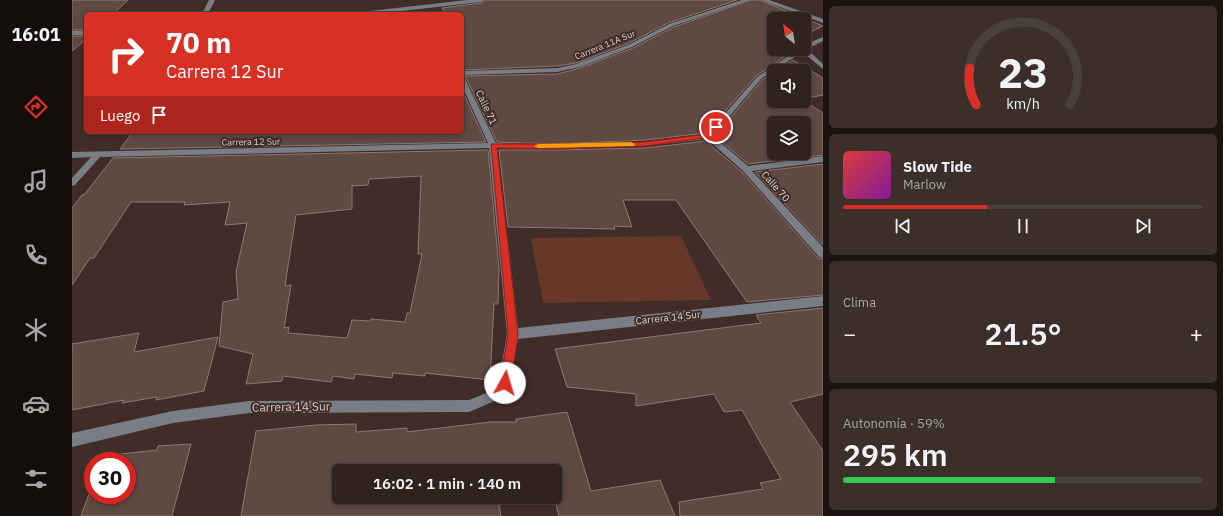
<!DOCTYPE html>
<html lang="es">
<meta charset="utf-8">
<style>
body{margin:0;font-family:"IBM Plex Sans",sans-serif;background:#3c2f2a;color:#f1f3f6;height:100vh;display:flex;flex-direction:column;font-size:15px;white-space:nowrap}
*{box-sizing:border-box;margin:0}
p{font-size:13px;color:#a8a4a4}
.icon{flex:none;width:22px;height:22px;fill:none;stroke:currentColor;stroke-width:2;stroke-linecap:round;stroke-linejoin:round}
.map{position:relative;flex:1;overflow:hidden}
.panel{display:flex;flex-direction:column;gap:6px;padding:6px;background:#1a1310;width:400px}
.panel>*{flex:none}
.hud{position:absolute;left:12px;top:12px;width:380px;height:122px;border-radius:6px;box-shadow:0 2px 6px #0003,0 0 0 1px #4b3f3b;background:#d93025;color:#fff;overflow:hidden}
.needle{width:26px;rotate:330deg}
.tools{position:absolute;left:695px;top:12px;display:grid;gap:8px}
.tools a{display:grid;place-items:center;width:44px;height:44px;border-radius:6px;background:#30221d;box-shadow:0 2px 6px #0003,0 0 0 1px #4b3f3b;font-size:20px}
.speed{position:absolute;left:12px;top:452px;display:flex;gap:8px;font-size:20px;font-weight:700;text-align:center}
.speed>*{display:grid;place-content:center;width:52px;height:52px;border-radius:50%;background:#30221d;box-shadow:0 2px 6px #0003,0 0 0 1px #4b3f3b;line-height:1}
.speed .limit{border:6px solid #d22;background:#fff;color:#111}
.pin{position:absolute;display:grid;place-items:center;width:34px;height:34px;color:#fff;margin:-17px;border:2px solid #fff;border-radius:50%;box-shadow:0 1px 4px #0007}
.me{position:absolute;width:44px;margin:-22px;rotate:6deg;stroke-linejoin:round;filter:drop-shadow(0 0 3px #0008)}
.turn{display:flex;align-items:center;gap:14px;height:84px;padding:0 16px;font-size:18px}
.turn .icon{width:52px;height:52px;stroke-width:2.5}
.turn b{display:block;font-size:28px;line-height:34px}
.then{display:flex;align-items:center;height:38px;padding:0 16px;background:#0003;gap:8px;font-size:15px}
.big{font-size:30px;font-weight:600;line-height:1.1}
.panel .tile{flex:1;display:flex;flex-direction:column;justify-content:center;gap:6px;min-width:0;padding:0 14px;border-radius:6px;background:#3c2f2a}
.panel .dial{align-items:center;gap:0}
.dial svg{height:104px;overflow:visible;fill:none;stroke:#4b3f3b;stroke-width:7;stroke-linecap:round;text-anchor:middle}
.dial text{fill:#f1f3f6;stroke:none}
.song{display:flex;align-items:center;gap:12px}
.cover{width:48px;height:48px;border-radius:6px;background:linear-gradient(135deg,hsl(0 70% 55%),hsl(290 70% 35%))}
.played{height:4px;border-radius:2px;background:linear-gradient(90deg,#d93025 40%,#4b3f3b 40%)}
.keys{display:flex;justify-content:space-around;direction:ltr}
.heat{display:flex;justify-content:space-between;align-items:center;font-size:22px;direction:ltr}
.charge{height:6px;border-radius:3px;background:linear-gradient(90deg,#34c759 59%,#4b3f3b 0)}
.trip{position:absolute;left:260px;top:464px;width:230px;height:40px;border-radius:6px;background:#30221d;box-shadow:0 2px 6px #0003,0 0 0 1px #4b3f3b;font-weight:600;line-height:40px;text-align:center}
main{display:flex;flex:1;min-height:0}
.tab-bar{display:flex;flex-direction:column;width:72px;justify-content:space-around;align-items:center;background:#130e0c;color:#a8a4a4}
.tab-bar .icon{width:28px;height:28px}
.tab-bar .active{color:#d93025}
.tab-bar b{font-size:18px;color:#f1f3f6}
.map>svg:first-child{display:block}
</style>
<main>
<nav class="tab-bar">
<b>16:01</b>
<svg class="icon active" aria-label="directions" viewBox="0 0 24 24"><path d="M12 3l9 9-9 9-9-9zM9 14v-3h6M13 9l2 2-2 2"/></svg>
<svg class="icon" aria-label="music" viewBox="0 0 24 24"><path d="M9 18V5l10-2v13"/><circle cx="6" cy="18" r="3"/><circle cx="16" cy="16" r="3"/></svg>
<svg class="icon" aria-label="phone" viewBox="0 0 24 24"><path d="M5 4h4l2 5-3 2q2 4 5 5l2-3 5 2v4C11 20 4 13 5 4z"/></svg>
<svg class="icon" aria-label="climate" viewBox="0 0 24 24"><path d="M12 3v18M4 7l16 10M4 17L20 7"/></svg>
<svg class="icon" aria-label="car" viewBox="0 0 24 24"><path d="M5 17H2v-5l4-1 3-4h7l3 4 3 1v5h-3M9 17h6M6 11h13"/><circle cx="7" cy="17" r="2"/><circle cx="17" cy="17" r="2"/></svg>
<svg class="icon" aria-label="filters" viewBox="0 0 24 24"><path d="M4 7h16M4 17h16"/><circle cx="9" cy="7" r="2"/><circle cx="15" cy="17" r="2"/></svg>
</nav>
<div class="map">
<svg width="751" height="516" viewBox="0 0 751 516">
<rect width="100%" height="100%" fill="#402d27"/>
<polygon fill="#673829" points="609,236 639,300 471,303 459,238"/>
<g fill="#5e4943" stroke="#8e7871" fill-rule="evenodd">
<polygon points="0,0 56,0 41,14 14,14 14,30 0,30"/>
<polygon points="413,0 665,0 596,23 555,44 504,63 485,66 390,70 390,14 374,14 370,8 409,3"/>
<polygon points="679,0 688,0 751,26 732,35 732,19 702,19 702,49 714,56 684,76 634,133 573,140 484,144 425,142 394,78 392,76 485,74 508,68 561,48 602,27"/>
<polygon points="0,36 14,36 14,39 0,51"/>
<polygon points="721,60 751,78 751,95 732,99 732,71 704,71"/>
<path d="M702,72V101H732L751,113V155L676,164L643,136L690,80ZM702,123H732V153H702Z"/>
<polygon points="390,90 414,142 48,149 61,132 390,132"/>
<polygon points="634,141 670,172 746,258 751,259 751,295 675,302 604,200 551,200 560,227 542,226 543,229 436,227 427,150 484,150 573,148"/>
<path d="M416,150L427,269L426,304H422L418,380L353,373V376L321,373L320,378L283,374L282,379L261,376L259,382L211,376L210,381L174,384L181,354L147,346L151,302L166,299L164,272L175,223L153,225L158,202L112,205L113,202H59L22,258H18L0,285V208L10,195H12L41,158ZM349,176L346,254H350L338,313H335L333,322L299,319L298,321L280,320L275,338L216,333L217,327L212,328L219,285L213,286L224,215L280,209V186L296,185L297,179Z"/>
<polygon points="751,164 751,245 683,172"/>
<polygon points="751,308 751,394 718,402 751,451 751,516 608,516 607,502 691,489 688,483 709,479 670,410 652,412 642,394 564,406 564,394 495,387 483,349 689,323 684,315"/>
<polygon points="67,333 62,352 146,337 132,391 84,400 85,397 50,403 52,400 0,410 0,344"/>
<polygon points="495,412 519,491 588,480 603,516 487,516 482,497 483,471 267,471 267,497 426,497 429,516 169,516 184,431 244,425 284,424 284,432 335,428 335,432 418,422 444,422 444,419"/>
<polygon points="119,444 100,516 9,516 21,483 21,495 55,495 55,461 29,461 31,456 85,450 86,446"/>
</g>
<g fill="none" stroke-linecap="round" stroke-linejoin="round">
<g fill="#797d85" fill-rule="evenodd">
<polygon points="137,0 143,0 136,14 130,14"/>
<polygon points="395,0 412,0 409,2 303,14 286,14 289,12"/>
<polygon points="670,0 678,0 601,26 560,47 508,67 485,72 390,75 390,71 485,68 504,64 556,45 597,24"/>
<polygon points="689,0 697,0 751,19 751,23"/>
<rect x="0" y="31" width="14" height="4"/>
<polygon points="751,37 751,41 737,48 739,53 751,64 751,69 734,55 732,51 689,79 641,136 676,166 751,156 751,162 680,171 751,247 751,258 747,257 671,171 635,139 573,146 484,149 425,148 446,328 751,296 751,306 446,339 437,387 425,400 397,412 177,413 101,423 0,447 0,433 101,411 177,401 397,400 417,392 427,380 435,334 417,148 28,157 3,185 0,186 0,178 19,157 0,158 0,152 416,143 390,86 390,77 393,79 424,143 484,145 573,142 635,134 685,77 727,49 732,49 732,45"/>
</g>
</g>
<polygon fill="#d93025" stroke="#8d1f18" points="642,125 647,127 640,137 573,146 484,149 425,148 446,334 439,383 437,386 433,388 429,386 428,383 436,334 419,144 484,144 573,142 635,134"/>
<polygon fill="#f59e0b" points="559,142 563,144 562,146 466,148 462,146 466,144"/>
<g text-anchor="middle" stroke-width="4" stroke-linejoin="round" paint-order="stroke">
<g font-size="9" fill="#dbcfcb" stroke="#402d27">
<text transform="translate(533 45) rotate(-22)" y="3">Carrera 11A Sur</text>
<text transform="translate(179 142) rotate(-1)" y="3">Carrera 12 Sur</text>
</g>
<g font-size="10" fill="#dbcfcb" stroke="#402d27">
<text transform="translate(415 107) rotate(65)" y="4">Calle 71</text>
<text transform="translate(704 186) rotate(48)" y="4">Calle 70</text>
<text transform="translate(596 317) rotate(-6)" y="4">Carrera 14 Sur</text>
</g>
<g font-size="12" fill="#dbcfcb" stroke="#402d27">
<text transform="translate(219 407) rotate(-1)" y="4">Carrera 14 Sur</text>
</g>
</g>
</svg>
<div class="tools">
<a><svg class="needle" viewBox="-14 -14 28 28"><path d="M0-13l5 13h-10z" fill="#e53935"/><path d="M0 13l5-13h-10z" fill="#a8a4a4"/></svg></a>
<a><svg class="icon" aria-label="sound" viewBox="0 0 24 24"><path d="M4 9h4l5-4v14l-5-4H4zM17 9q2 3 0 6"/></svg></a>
<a><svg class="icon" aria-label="layers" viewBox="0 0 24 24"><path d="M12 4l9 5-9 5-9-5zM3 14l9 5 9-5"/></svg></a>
</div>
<div class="speed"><div class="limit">30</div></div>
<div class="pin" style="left:644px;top:127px;background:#d93025"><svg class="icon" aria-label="arrive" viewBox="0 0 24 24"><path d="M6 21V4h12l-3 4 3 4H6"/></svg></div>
<svg class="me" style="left:433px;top:383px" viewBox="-20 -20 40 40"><circle r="19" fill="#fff"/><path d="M0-13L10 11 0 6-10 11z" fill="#d93025"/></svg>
<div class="trip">16:02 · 1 min · 140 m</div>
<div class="hud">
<div class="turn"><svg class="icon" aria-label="right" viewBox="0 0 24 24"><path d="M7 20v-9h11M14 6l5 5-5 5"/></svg><div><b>70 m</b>Carrera 12 Sur</div></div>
<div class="then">Luego<svg class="icon" aria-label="arrive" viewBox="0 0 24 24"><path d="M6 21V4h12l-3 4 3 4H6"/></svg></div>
</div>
</div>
<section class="panel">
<div class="tile dial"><svg viewBox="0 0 100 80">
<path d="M14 69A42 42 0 1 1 86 69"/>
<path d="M14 69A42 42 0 0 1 9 41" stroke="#d93025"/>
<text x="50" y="56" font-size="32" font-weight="700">23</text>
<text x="50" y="72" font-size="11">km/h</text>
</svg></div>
<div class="tile">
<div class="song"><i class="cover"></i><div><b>Slow Tide</b><p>Marlow</p></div></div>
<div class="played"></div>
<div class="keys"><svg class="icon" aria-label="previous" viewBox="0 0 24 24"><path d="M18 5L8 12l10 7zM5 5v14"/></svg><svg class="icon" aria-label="pause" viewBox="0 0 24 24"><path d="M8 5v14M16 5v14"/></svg><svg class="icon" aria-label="next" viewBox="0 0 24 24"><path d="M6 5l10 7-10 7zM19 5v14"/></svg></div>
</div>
<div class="tile"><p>Clima</p>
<div class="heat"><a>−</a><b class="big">21.5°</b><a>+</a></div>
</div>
<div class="tile"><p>Autonomía · 59%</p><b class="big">295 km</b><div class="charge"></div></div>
</section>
</main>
